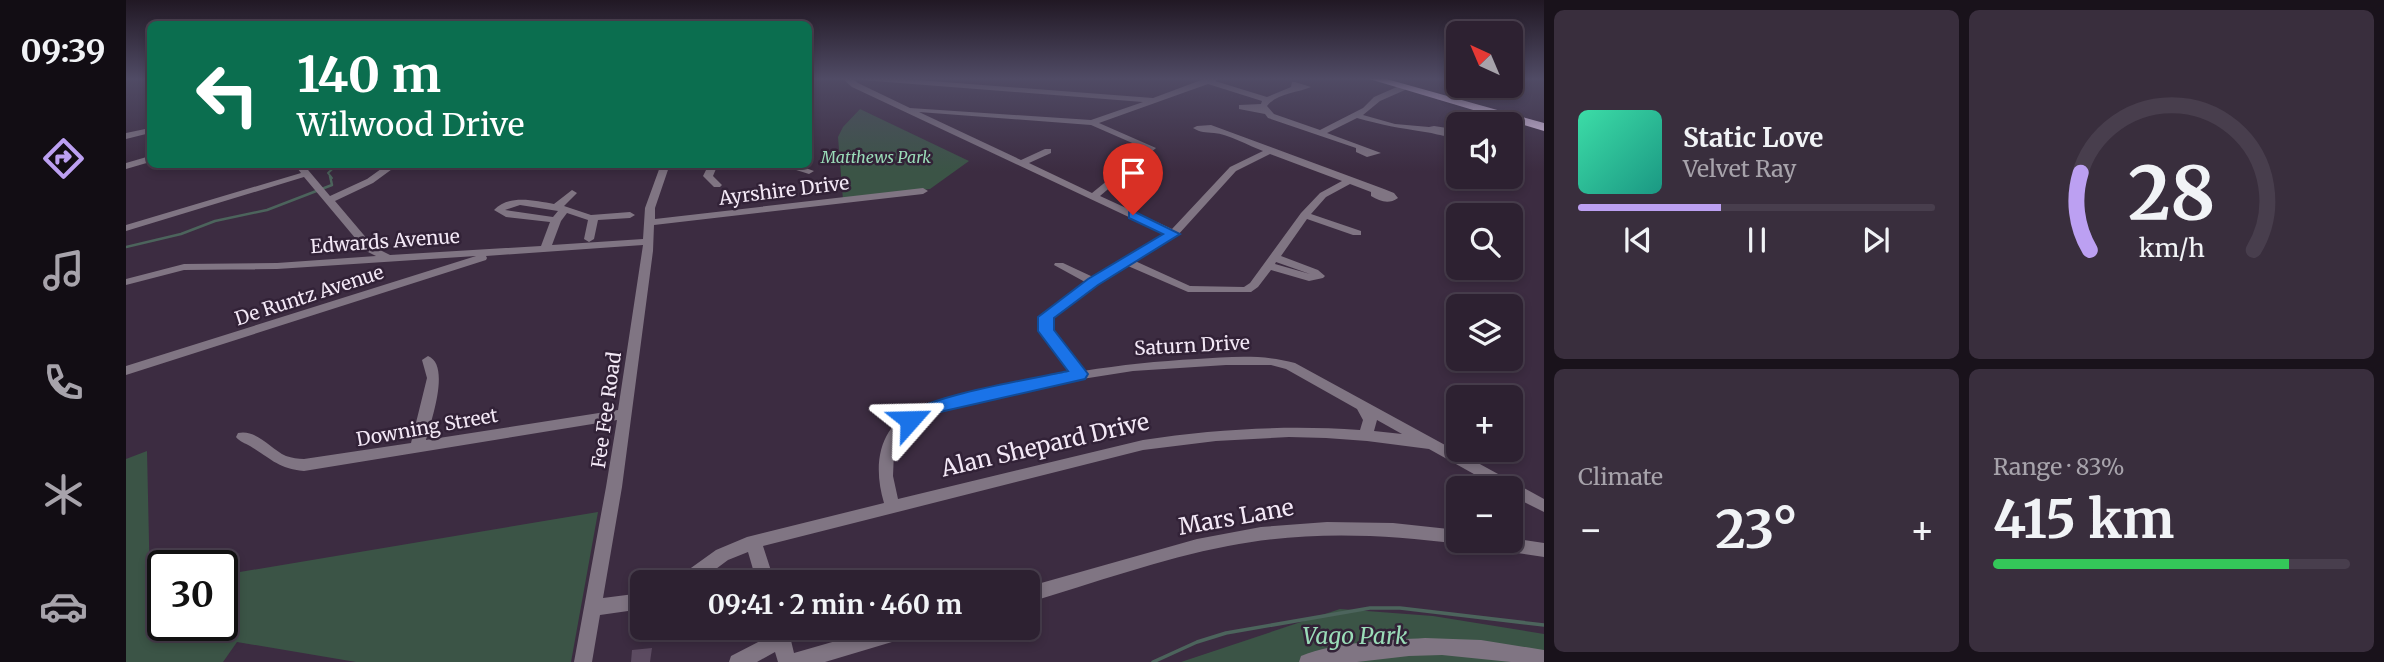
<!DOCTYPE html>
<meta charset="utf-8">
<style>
body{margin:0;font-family:Merriweather,serif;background:#392e3d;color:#f1f3f6;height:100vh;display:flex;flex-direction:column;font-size:26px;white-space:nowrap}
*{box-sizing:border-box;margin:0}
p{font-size:23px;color:#a7a3ab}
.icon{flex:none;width:38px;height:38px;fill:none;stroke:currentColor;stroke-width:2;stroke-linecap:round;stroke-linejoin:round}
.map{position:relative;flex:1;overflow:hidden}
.panel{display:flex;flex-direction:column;gap:10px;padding:10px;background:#19121b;width:840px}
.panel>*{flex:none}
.top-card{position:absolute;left:21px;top:21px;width:665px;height:147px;border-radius:10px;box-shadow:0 4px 10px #0003,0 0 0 2px #483e4d;background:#0b6e4f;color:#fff;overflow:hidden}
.needle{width:46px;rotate:316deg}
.buttons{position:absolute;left:1320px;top:21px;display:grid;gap:14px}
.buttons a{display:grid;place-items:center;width:77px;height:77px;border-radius:10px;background:#2d2131;box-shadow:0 4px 10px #0003,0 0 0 2px #483e4d;font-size:35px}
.speed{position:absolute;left:21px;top:550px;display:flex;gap:14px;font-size:35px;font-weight:700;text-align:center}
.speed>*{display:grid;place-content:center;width:91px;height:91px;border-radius:50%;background:#2d2131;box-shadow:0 4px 10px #0003,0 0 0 2px #483e4d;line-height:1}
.speed .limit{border:4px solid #111;border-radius:10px;background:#fff;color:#111}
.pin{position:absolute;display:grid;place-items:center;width:60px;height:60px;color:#fff;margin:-72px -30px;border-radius:50% 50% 50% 0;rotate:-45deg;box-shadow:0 0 7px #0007}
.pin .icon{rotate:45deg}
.me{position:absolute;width:77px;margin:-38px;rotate:65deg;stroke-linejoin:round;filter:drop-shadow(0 0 5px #0008)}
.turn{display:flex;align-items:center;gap:24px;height:147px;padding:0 35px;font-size:32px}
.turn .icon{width:91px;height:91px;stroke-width:2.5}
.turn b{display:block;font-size:49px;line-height:60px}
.big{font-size:52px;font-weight:700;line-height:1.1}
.panel .tile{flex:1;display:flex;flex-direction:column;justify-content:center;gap:10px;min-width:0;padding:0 24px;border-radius:10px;background:#392e3d}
.panel .dial{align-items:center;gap:0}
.dial svg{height:182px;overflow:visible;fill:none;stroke:#483e4d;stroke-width:7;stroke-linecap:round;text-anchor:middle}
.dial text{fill:#f1f3f6;stroke:none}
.song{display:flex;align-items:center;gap:21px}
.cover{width:84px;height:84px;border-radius:10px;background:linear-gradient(135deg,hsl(160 70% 55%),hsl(170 70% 35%))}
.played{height:7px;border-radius:4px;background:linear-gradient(90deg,#bca0f2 40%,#483e4d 40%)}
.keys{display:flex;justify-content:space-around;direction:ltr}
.heat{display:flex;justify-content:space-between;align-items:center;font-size:38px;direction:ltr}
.charge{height:10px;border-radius:5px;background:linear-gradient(90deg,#34c759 83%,#483e4d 0)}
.panel .tiles{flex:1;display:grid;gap:10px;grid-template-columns:repeat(2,1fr)}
.trip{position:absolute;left:504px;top:570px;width:410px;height:70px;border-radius:10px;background:#2d2131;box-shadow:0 4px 10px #0003,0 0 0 2px #483e4d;font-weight:700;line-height:70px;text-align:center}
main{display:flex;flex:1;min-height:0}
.tabs{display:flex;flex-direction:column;width:126px;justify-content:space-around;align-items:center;background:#120d14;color:#a7a3ab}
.tabs .icon{width:49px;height:49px}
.tabs .on{color:#bca0f2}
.tabs b{font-size:32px;color:#f1f3f6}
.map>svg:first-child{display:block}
</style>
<main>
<nav class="tabs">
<b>09:39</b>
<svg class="icon on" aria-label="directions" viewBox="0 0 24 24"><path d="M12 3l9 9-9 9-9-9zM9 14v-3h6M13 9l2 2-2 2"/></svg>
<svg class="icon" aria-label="music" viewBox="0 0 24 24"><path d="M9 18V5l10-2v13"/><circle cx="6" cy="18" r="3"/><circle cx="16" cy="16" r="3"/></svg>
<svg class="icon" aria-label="phone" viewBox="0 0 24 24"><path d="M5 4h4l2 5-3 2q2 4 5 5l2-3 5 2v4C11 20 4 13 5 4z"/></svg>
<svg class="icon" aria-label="climate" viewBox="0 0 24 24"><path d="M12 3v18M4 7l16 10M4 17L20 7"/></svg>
<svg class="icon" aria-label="car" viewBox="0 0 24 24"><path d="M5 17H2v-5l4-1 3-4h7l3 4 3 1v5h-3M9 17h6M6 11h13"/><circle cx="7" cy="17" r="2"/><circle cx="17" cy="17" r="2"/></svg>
</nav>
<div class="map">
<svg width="1418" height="662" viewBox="0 0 1418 662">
<rect width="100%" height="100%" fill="#3c2c41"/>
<g fill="#3b5446">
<polygon points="734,109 843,161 804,189 717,200 712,137 717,127"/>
<polygon points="21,451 24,587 37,585 37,625 96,625 96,575 472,512 445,662 230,662 111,642 97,662 0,662 0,459"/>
<polygon points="1214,609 1307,616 1418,634 1418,662 1055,662"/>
</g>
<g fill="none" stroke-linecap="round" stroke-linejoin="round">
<polyline stroke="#4c645c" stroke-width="2" points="206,178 202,173 212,164"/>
<polyline stroke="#4c645c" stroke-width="2.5" points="0,247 55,234 89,221 141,210 206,185 204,176"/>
<polyline stroke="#4c645c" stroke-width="3.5" points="1027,662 1071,642 1100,633 1244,608 1274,608 1418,625"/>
</g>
<polygon fill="#5c4b61" points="526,648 524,662 505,662 506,650"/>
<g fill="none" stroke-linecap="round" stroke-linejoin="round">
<g fill="#807583" fill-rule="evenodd">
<path d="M716,78H725L732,83L784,108L965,120L1017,102L736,80L732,78H766L1027,98L1078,79L1094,78L1089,81L1141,97L1165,87L1166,82H1169L1185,87C1171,93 1151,93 1141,106L1148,114L1194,130L1237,108L1248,97L1273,86H1279V90L1254,101L1237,115L1269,124L1303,127L1308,126L1321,128L1327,132V136C1316,137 1309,133 1299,132C1273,128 1256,125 1231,118L1201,133L1255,153L1241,157L1230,152V148L1142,118L1139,114L1113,109V105L1135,104L1136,101L1082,84L973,123L1030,148L974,196L1046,229L1104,167L1137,151C1123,146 1102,134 1088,133C1079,132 1075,133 1067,128L1071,126L1085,125L1258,189L1268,193L1272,198C1262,205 1254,201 1245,196V192L1224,184L1200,197L1185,214L1235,231V235H1227L1181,219L1155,256L1192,270L1199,276L1197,278L1183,281L1145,270L1132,287L1125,292H1062L1002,266L971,284L926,318V331L957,371C995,365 1032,361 1071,359C1104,357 1136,354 1169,363L1418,499V512L1384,495V488H1373L1303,449L1241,441L1200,438L1163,437L1090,441L1017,450L637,546L649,583H631L622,552L602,560L571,583H549L551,578L590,550L621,537L758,503C746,463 753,422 797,406C817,399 840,396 860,391C888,385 916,377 944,372L914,331V317L959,282L928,265L929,263H937L967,277L1039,234L726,87ZM793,112L965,125L1020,149L966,193L903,163L925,153V149H919L895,160ZM1144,154L1216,181L1194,193L1175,213L1124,283L1118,287L1064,286L1009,261L1051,236L1110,171ZM1150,262L1184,274L1149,264ZM1100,365H1145L1160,369L1231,409L1237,420L1234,430C1161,425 1089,429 1017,440L772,499L767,476L768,451L779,433L804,414L937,382L1007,371ZM1251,420L1276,434L1248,431Z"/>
<polygon points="1350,86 1359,86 1331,102 1324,100"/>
<polygon points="24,128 24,133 0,139 0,133"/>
<polygon points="24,156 24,162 0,169 0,163"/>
<path d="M168,164H177L204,196L241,179L262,164H273L247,183L209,201L248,247L264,255L415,246L424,222L380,217L368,210C383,194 409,201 428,204L446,190L451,193L438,206L465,215L504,212L509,215L504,218L472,220L468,239L463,242L458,239L462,220L441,213L435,221L426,245L517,239L519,208L535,164H544L529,208V219L797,188L802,191L797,194L528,225L527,251L496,487L477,598L516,593V609L474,615L466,662H448L480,487L491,420L178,471C151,468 146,459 124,446C119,443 114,442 110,437L112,433C131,429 144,449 160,456C166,458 172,459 178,459L285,443L301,378L296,360L302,356C325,365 305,421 300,440L492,410L517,245L360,256L361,258L360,260L0,375V366L350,256L151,269L58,270L0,285V279L58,264L151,263L250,256L240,251L178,177L0,231V225L175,173ZM394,205L432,211L427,217L379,210Z"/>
<polygon points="583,164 592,164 587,176 596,185 594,187 588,187 577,176"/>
<polygon points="651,164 668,164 688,171 683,174"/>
<path d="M1201,522L1267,523L1332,530V541H1338L1332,544C1256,534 1179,531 1102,546C1034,559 968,583 901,603V587L1071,539L1135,527Z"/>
<polygon points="1384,538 1418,543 1418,557 1357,548 1351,546 1349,541 1384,541"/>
<polygon points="644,628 662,628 668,653 755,628 795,628 792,634 786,636 699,662 652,662 649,652 631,662 603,662 605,656 646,635"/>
<path d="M1299,638L1355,640L1418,650V662H1385L1316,655L1283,656L1231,662H1173L1175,656C1209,642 1263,640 1299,638Z"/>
</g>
<polygon fill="#ebd1f2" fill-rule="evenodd" points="1240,78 1257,78 1418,123 1418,131"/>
</g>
<linearGradient id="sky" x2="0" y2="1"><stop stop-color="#211824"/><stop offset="0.46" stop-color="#504b65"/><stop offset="1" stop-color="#504b65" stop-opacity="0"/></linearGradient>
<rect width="1418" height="171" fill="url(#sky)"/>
<path fill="#1a73e8" stroke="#114b97" stroke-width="2" d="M1007,211L1054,234L972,285L928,318V330L959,370L962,374L959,379L814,412L784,426L778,424L775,420C788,397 912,378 942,371L912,331V317L962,279L1037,234L1003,218V212Z"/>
<g text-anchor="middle" stroke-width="5" stroke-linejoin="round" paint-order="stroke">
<g font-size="16" font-style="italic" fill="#9adcb8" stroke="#322237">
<text x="750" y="163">Matthews Park</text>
</g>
<g font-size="19" fill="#f3e8f6" stroke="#322237">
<text transform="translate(658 190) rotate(-7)" y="7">Ayrshire Drive</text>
<text transform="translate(259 241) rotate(-4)" y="7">Edwards Avenue</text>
<text transform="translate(183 295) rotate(-18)" y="7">De Runtz Avenue</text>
<text transform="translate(1066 345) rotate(-3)" y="7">Saturn Drive</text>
<text transform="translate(480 410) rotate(-82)" y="7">Fee Fee Road</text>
<text transform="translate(301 427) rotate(-10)" y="7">Downing Street</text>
</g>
<g font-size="23" fill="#f3e8f6" stroke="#322237">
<text transform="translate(919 445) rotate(-13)" y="8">Alan Shepard Drive</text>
<text transform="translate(1110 517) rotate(-10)" y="8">Mars Lane</text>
</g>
<g font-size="23" font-style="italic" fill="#9adcb8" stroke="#322237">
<text x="1229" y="644">Vago Park</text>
</g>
</g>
</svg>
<div class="buttons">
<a><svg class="needle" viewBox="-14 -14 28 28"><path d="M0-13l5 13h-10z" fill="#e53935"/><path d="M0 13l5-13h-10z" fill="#a7a3ab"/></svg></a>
<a><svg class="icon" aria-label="sound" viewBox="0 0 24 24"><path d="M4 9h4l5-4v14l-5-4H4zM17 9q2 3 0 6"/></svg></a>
<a><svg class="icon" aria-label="search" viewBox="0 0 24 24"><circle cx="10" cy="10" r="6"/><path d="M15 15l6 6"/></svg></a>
<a><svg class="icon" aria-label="layers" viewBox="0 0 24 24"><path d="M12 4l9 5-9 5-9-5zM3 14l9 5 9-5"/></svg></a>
<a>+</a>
<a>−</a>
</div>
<div class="speed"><div class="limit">30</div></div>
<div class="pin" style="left:1007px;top:215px;background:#d93025"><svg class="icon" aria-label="arrive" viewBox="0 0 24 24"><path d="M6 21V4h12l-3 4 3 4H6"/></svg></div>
<svg class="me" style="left:784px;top:420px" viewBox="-20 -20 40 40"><path d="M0-17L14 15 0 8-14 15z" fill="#1a73e8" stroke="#fff" stroke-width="4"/></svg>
<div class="trip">09:41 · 2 min · 460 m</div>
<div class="top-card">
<div class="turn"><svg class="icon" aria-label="left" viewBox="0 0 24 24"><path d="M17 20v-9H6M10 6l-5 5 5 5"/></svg><div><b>140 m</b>Wilwood Drive</div></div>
</div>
</div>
<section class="panel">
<div class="tiles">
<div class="tile">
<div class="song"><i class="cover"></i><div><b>Static Love</b><p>Velvet Ray</p></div></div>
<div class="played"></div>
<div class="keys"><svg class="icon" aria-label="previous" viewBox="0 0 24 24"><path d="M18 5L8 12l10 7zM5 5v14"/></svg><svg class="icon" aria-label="pause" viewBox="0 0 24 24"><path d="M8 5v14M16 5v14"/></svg><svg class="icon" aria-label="next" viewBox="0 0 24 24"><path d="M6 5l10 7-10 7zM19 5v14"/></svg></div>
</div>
<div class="tile dial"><svg viewBox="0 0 100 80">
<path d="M14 69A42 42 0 1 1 86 69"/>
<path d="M14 69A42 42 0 0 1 10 35" stroke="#bca0f2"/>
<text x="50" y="56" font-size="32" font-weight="700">28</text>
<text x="50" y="72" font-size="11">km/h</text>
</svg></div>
<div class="tile"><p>Climate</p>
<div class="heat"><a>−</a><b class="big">23°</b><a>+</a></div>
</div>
<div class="tile"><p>Range · 83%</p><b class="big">415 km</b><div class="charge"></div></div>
</div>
</section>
</main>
